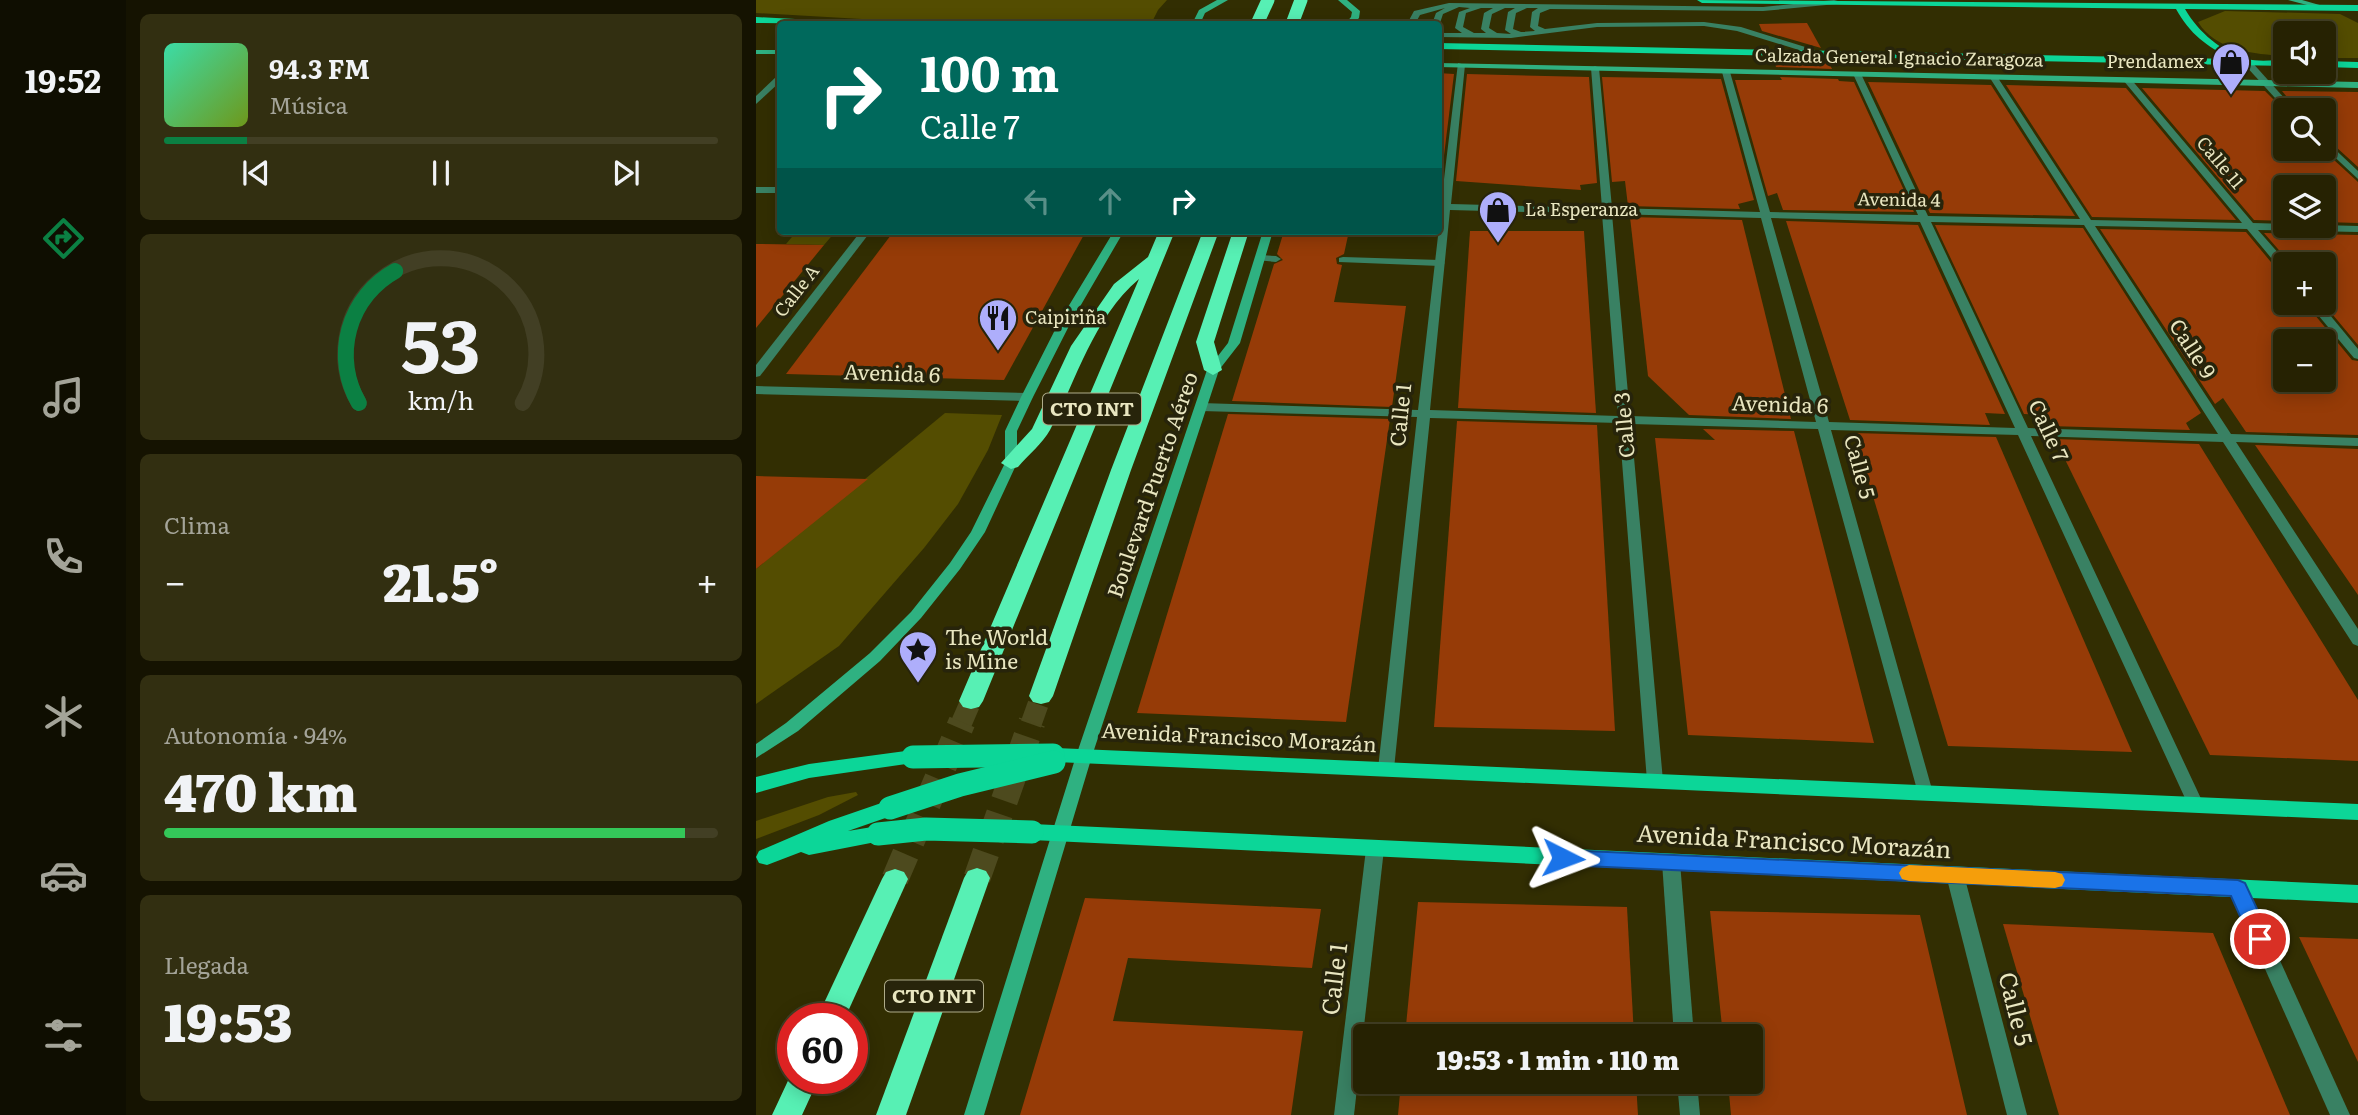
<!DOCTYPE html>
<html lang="es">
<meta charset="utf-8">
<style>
body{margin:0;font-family:Literata,serif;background:#322f11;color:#f1f3f6;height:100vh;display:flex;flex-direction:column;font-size:26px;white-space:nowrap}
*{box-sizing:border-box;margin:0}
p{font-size:23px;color:#a4a499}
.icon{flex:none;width:38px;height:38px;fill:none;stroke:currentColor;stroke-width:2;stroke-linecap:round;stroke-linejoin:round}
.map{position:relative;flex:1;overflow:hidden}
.drawer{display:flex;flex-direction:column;gap:14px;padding:14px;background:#151301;width:630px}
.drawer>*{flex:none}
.guide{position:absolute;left:21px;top:21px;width:665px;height:214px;border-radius:7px;box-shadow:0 4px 18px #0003,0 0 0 2px #423f24;background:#00695c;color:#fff;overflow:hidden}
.controls{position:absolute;left:1517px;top:21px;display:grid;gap:14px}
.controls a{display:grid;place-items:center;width:63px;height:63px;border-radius:7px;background:#262202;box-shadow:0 4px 18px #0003,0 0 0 2px #423f24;font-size:35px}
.speed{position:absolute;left:21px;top:1003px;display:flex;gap:14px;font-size:35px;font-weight:700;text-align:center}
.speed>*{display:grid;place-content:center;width:91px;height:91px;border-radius:50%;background:#262202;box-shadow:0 4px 18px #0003,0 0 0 2px #423f24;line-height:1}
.speed .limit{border:10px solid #d22;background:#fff;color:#111}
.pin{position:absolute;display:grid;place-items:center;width:60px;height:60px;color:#fff;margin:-30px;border:4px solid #fff;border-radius:50%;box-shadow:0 2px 7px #0007}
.me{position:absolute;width:77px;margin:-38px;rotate:93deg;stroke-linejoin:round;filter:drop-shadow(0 0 5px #0008)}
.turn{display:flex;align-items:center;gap:24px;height:147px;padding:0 28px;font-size:32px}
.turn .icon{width:91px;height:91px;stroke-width:2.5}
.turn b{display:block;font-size:49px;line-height:60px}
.lanes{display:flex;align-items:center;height:66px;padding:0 28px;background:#0003;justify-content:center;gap:35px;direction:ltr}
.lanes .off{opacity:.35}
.big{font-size:52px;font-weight:800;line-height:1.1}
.drawer .card{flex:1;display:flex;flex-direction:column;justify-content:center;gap:10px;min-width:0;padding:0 24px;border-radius:10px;background:#322f11}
.drawer .dial{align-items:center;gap:0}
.dial svg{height:182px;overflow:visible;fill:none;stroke:#423f24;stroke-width:7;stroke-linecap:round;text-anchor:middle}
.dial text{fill:#f1f3f6;stroke:none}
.song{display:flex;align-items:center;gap:21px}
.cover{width:84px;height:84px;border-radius:10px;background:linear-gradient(135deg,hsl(160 70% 55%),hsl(80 70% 35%))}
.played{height:7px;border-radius:4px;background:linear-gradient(90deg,#0b8043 15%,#423f24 15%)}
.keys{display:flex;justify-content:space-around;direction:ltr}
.heat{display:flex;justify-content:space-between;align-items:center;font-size:38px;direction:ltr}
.charge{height:10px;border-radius:5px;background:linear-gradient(90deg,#34c759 94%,#423f24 0)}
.trip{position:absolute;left:597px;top:1024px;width:410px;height:70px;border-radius:7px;background:#262202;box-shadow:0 4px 18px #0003,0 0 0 2px #423f24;font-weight:800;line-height:70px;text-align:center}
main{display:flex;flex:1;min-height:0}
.tab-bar{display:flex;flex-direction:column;width:126px;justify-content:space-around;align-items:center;background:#0f0e01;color:#a4a499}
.tab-bar .icon{width:49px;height:49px}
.tab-bar .on{color:#0b8043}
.tab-bar b{font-size:32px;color:#f1f3f6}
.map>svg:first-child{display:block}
</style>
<main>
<nav class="tab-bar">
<b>19:52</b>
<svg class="icon on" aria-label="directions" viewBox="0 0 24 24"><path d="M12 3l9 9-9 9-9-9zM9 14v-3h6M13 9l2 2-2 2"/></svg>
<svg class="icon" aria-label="music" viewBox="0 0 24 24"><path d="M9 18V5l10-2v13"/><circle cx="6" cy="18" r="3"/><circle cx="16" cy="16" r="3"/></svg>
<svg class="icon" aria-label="phone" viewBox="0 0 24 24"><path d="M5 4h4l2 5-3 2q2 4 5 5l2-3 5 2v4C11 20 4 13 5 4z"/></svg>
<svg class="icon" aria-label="climate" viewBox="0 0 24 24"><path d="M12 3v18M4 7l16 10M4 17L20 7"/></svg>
<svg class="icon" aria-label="car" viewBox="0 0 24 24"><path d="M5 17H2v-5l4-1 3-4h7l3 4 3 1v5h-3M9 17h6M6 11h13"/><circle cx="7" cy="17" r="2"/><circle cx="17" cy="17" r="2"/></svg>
<svg class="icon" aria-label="filters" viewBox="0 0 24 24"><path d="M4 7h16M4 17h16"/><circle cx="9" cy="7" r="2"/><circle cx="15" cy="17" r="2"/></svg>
</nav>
<section class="drawer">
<div class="card">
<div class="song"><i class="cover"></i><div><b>94.3 FM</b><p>Música</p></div></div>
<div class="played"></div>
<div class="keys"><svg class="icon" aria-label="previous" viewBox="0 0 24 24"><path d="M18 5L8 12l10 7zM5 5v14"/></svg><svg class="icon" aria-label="pause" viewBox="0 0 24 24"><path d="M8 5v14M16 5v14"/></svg><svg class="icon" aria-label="next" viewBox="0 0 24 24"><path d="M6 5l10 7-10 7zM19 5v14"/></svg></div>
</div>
<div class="card dial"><svg viewBox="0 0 100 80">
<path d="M14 69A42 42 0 1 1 86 69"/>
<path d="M14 69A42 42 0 0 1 30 11" stroke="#0b8043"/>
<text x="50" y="56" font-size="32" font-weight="700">53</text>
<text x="50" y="72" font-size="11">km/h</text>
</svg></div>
<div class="card"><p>Clima</p>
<div class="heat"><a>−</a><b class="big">21.5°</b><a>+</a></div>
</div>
<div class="card"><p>Autonomía · 94%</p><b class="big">470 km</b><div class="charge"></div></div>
<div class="card"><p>Llegada</p><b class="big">19:53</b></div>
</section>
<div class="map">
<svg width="1602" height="1115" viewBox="0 0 1602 1115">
<rect width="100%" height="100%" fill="#322e02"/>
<g fill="#544d01">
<polygon points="0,0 411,0 402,10 395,24 192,24 0,13"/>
<path d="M1469,11L1584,14L1602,23V58H1568V33H1530L1529,56C1498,54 1460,51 1442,22Z"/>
<polygon points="41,231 80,231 68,245 30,244"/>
<polygon points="189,413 246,415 232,450 202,504 168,548 83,646 0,704 0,569"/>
<polygon points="100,792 102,795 63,815 0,839 0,821 72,797"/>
</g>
<g fill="#963b07" fill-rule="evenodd">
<polygon points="1051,23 1065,48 1006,31 1003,24"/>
<polygon points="1017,58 1071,59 1076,69 1020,67"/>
<polygon points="682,73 698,74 685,180 682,180"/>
<polygon points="711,74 833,77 841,183 824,185 825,190 700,181"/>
<polygon points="846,77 965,79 998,200 982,204 984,209 872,206 869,181 856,182"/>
<polygon points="1024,77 1082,79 1083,81 1098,82 1158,212 1027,210 1021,193 1012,196 979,80 1026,80"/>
<polygon points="1112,82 1235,85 1319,216 1174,213"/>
<polygon points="1250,85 1370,88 1480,220 1336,217"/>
<polygon points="1386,88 1509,91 1530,112 1530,149 1566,149 1602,182 1602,223 1568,222 1568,187 1530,187 1530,221 1498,220"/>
<polygon points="1526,91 1602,92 1602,167 1568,136 1568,110 1542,110"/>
<polygon points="874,217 986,220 1035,419 933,415 892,376"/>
<polygon points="1030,221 1162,225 1249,414 1229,413 1234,425 1094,420"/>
<polygon points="1179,225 1327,228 1445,413 1430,423 1434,430 1293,426 1287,415 1268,414"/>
<path d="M1344,229L1490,232L1524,273L1530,275V303H1549L1596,360L1602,361V435L1490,432L1467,398L1459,404ZM1530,341H1568V380H1530Z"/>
<polygon points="138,231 330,231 248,380 30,374"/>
<polygon points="528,231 593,231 588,254 580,258 581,264 586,265 578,302 650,306 636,407 476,401 518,264 527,260 521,254"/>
<polygon points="714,231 828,231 840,413 702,408"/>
<polygon points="1508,233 1602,235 1602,345 1567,303 1568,264 1535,264"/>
<polygon points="0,244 68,245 0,328"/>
<polygon points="472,414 634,419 590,722 381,713"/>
<polygon points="701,421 841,425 859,731 678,727"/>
<polygon points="947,429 1038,431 1118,743 932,735 899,438 959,440"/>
<polygon points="1098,433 1240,437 1376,752 1192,746"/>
<polygon points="1299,439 1443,444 1602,700 1602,761 1454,755"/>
<polygon points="1499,445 1602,449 1602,595"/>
<polygon points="0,476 74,478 112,479 0,569"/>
<polygon points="329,898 565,909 556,968 372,958 357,1021 547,1031 535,1115 264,1115"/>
<polygon points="662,902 871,907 878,1036 649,1036"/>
<polygon points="954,911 1164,915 1211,1115 975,1115 972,1082 994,1082 994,1036 967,1036"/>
<polygon points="1247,924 1457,933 1534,1115 1303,1115"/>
<polygon points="1543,937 1602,939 1602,1062"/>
<polygon points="645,1082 880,1082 882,1115 642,1115"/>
</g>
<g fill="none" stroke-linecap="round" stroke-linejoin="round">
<g stroke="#4d4a1e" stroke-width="21" stroke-dasharray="21 10" stroke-linecap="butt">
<polyline points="205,724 215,701"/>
<polyline points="275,724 285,696"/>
</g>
<g stroke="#4d4a1e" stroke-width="27" stroke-dasharray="27 14" stroke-linecap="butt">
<polyline points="221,878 276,722"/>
<polyline points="139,879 206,722"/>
</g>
<g fill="#398163" fill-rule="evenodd">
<path d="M1078,0L1085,2L1081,4L1007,11L794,9L784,13L782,26L789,29L841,23L948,22L985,27L1062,51L1063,53L1059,55L981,31L948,26L841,27L755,38L682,37V33H706L699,28L703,12L714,8L703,7L687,14L683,26L676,24L680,13L689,8L664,15L659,24H651L658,11L693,3L1007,7ZM725,8H737L728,13L725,29L730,33H718L707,27L710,13ZM749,8H759L752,12L749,30L755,34L741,33L733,28L736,14ZM771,8H782L776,12L774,27L779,31L765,32L757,29L760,13Z"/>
<polygon points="504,255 520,256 525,259 520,262 500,260 499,258"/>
<polygon points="587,257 684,260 689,263 684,266 583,262 583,258"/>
</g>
<g fill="#398163" fill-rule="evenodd">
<polygon points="1488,60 1494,60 1539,110 1530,110 1488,64"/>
<path d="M702,63L709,65L695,204L846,208L835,68L839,66L843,68L856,208L1004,212L966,72L970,70L974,72L1014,212L1162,215L1098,76L1102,73L1106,76L1172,216L1324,219L1234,78L1238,75L1242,78L1335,220L1486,223L1367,80L1374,78L1497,223L1602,226V232L1502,230L1532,264H1530V272L1526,271L1491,229L1339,226L1475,434L1602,438V446L1480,442L1602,629V646L1597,644L1467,442L1275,436L1448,805L1446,809L1440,811L1434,809L1262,435L1075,430L1177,793L1175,797L1169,799L1163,797L1062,429L875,424L907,781L905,785L899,787L893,785L891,781L863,423L674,418L638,769L636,773H624L622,769L661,417L445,411L439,407L445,403L662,410L685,210H682V204H685ZM694,210L846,214L862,416L674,410ZM856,214L1005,218L1060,422L874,416ZM1015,218L1164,222L1259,428L1073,422ZM1175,222L1328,225L1462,434L1272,428Z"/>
<polygon points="21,76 24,76 24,82 0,104 0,96"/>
<polygon points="1568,139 1602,171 1602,179 1568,147"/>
<rect x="0" y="187" width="24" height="6"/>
<polygon points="105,231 115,231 4,376 0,377 0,365"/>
<polygon points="1552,303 1564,303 1602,349 1602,359 1598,358"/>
<polygon points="0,386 271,393 277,397 271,401 0,394"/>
<polygon points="619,842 625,844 628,849 598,1115 578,1115 610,849 613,844"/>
<polygon points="915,855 921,857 924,862 938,1036 918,1036 906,862 909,857"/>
<polygon points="1199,868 1205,870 1208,875 1271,1115 1251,1115 1190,875 1193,870"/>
<polygon points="1482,881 1488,883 1491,888 1594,1115 1574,1115 1473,888 1476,883"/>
<polygon points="921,1082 941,1082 944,1115 924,1115"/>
</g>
<g fill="#2fb181" fill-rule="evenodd">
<polygon points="461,0 472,0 449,13 444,24 436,24 443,10"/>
<polygon points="582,0 591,0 604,11 603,18 597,24 589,24 595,17 596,12"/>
<polygon points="1532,0 1546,0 1574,8 1570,10"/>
<rect x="0" y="50" width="24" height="4"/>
<polygon points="682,63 1602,82 1602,88 682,67"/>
<polygon points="358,231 368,231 315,322 277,397 261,431 261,463 229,532 204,569 165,618 124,661 42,731 0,758 0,744 30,723 114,653 155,612 194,563 215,532 249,463 249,431 265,397 303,322"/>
<polygon points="507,231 517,231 484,343 463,370 336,756 228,1115 208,1115 320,756 451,370 472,343"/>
</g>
<g fill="#0cd698" fill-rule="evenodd">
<path d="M941,0L1602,5V11L1429,9C1442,32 1466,52 1491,59C1502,62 1518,60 1530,60V66L682,49V43L1476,59C1450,46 1434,34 1420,9L946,3Z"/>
<polygon points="0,17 77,21 82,24 0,23"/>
<polygon points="1568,61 1602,62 1602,68 1568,67"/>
<polygon points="300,748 1602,804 1602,820 300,762 293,760 290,755 293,750"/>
<polygon points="157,750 164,752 167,757 164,762 53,778 0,793 0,777 53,764"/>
<polygon points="134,800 141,802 145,808 141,814 92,831 122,826 130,828 133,834 130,840 53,855 45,852 11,865 3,863 0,857 3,851 73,821"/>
<polygon points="276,824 1602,885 1602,903 276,840 268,838 265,832 268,826"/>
</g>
<g fill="#57f0b4" fill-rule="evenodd">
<path d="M403,231H419L227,701L223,707L215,709L207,707L203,701L383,279C337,318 321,379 294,430C287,443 272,455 262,467L255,469L245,463L276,429L315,346L358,284L392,257Z"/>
<polygon points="447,231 463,231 375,470 297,696 293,702 285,704 277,702 273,696 355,470"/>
<polygon points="477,231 493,231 458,342 466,370 457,375 448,370 440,342"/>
<polygon points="221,868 230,871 234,878 150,1115 120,1115 208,878 212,871"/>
<polygon points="139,869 148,872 152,879 89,1018 61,1018 126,879 130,872"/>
<polygon points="37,1070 37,1078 63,1078 46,1115 16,1115"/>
</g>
<g stroke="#0cd698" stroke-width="23">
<polyline points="157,757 297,755"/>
<polyline points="134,808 204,785 298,762"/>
<polyline points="122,834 170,829 276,832"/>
</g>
<g stroke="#57f0b4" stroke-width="13">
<polyline points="501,24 512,0"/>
<polyline points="536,24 545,0"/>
</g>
</g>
<polygon fill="#1a73e8" stroke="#114b97" stroke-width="2" points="807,850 1482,880 1489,883 1515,939 1512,945 1504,947 1497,945 1475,896 807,865 800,863 797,858 800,852"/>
<polygon fill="#f59e0b" points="1153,865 1299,872 1306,874 1309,880 1306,886 1299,888 1153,881 1146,879 1143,873 1146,868"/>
<defs>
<g id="shop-pin" transform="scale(2.0125)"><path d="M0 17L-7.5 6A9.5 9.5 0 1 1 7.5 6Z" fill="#aeaefb" stroke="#27240b"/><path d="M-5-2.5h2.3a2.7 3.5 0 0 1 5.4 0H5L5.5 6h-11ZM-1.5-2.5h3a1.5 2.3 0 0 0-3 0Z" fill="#111"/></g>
<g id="restaurant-pin" transform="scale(2.0125)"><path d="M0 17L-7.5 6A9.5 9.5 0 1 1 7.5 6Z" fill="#aeaefb" stroke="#27240b"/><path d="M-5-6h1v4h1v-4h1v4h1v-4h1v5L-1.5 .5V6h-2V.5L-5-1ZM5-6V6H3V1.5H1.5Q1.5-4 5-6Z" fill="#111"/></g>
<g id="sight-pin" transform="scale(2.0125)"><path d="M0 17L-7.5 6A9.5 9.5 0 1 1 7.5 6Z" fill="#aeaefb" stroke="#27240b"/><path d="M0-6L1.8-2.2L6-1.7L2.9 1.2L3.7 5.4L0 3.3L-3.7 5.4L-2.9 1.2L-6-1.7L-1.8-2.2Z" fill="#111"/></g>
</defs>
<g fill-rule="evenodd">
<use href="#shop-pin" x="1475" y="62"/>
<use href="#shop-pin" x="742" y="210"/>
<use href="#restaurant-pin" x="242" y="318"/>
<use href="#sight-pin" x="162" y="650"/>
</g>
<g text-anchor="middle" stroke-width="7" stroke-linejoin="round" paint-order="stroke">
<g font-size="18" fill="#e9e6c0" stroke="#27240b">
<text transform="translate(1143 58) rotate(1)" y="6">Calzada General Ignacio Zaragoza</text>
<text transform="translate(1464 163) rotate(50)" y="6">Calle 11</text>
<text transform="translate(1143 200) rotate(1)" y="6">Avenida 4</text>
<text transform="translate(41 291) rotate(-52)" y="6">Calle A</text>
</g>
<g font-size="18" fill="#e9e6c0" stroke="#27240b" text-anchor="start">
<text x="1448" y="68" text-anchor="end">Prendamex</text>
<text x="769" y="216">La Esperanza</text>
<text x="269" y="324">Caipiriña</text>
</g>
<g fill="#27240b" stroke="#afac8a" stroke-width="2">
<rect x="287" y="393.5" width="98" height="31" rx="5"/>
<rect x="129" y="980.5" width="98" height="31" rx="5"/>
</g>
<g font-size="19" font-weight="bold" fill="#e9e6c0">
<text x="336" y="416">CTO INT</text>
<text x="178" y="1003">CTO INT</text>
</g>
<g font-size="21" fill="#e9e6c0" stroke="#27240b">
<text transform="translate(1436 349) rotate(57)" y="7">Calle 9</text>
<text transform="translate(136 374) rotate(2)" y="7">Avenida 6</text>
<text transform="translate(1024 405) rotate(2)" y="7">Avenida 6</text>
<text transform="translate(645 415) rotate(-84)" y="7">Calle 1</text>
<text transform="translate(869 425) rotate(-95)" y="7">Calle 3</text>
<text transform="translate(1292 431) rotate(65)" y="7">Calle 7</text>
<text transform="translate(1103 467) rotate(75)" y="7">Calle 5</text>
<text transform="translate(397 485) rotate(-71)" y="7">Boulevard Puerto Aéreo</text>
<text transform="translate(483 738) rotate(3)" y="7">Avenida Francisco Morazán</text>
</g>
<g font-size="21" fill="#e9e6c0" stroke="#27240b" text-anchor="start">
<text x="189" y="645">The World<tspan x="189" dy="24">is Mine</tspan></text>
</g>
<g font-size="24" fill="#e9e6c0" stroke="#27240b">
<text transform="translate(1038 842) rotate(3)" y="8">Avenida Francisco Morazán</text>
<text transform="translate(579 979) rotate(-83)" y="8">Calle 1</text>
<text transform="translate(1259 1009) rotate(76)" y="8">Calle 5</text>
</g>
</g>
</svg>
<div class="controls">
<a><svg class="icon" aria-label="sound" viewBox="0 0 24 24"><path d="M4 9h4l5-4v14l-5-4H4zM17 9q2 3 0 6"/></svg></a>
<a><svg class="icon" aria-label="search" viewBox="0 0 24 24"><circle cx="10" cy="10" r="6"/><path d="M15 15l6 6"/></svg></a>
<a><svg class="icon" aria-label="layers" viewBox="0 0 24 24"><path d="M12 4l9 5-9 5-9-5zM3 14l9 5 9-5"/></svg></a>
<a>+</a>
<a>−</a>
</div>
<div class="speed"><div class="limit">60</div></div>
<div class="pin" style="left:1504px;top:939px;background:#d93025"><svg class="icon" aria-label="arrive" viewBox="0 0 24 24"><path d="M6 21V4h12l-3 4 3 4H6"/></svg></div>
<svg class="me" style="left:807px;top:858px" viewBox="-20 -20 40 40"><path d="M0-17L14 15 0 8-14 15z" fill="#1a73e8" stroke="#fff" stroke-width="4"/></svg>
<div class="trip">19:53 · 1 min · 110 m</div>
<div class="guide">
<div class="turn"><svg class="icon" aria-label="right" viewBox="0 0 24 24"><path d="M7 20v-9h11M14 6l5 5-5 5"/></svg><div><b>100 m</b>Calle 7</div></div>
<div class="lanes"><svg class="icon off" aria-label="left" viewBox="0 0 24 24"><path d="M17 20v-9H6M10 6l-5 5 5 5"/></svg><svg class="icon off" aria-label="ahead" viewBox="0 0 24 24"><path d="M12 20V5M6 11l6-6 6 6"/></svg><svg class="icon" aria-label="right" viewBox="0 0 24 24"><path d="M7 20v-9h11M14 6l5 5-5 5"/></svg></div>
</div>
</div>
</main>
